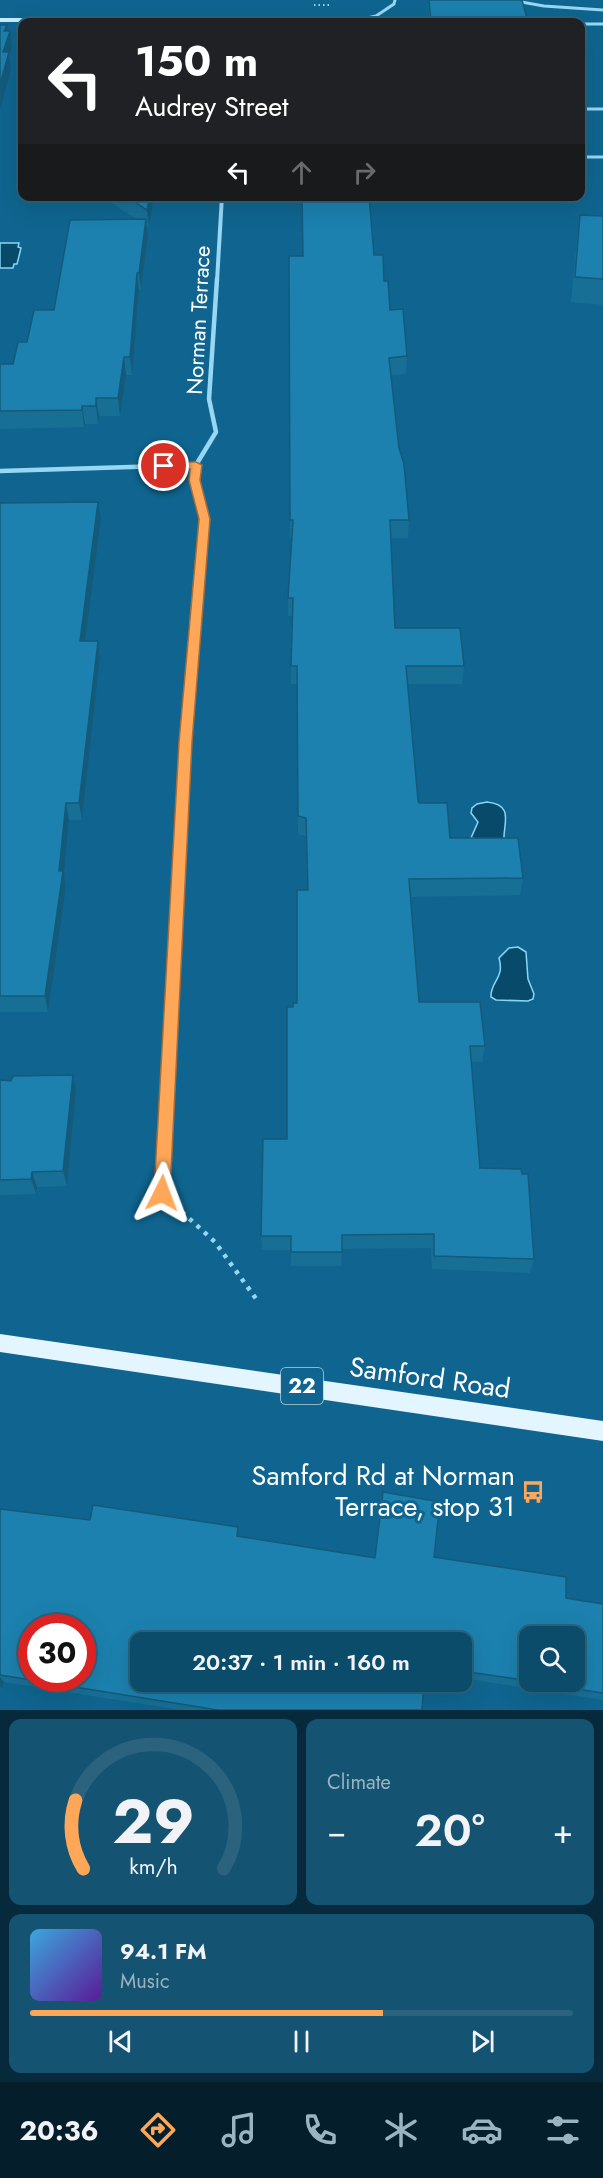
<!DOCTYPE html>
<meta charset="utf-8">
<style>
body{margin:0;font-family:Jost,sans-serif;background:#145371;color:#f1f3f6;height:100vh;display:flex;flex-direction:column;font-size:22px;white-space:nowrap}
*{box-sizing:border-box;margin:0}
p{font-size:20px;color:#9ab4c1}
.icon{flex:none;width:33px;height:33px;fill:none;stroke:currentColor;stroke-width:2;stroke-linecap:round;stroke-linejoin:round}
.map{position:relative;height:1710px;overflow:hidden}
.drawer{display:flex;flex-direction:column;gap:9px;padding:9px;background:#062a3b;flex:1}
.drawer>*{flex:none}
.guide{position:absolute;left:18px;top:18px;width:567px;height:183px;border-radius:12px;box-shadow:0 6px 24px #0002,0 0 0 2px #2b637e;background:#202124;color:#fff;overflow:hidden}
.tools{position:absolute;left:519px;top:1626px;display:grid;gap:12px}
.tools a{display:grid;place-items:center;width:66px;height:66px;border-radius:12px;background:#0b4c6b;box-shadow:0 6px 24px #0002,0 0 0 2px #2b637e;font-size:30px}
.speed{position:absolute;left:18px;top:1614px;display:flex;gap:12px;font-size:30px;font-weight:700;text-align:center}
.speed>*{display:grid;place-content:center;width:78px;height:78px;border-radius:50%;background:#0b4c6b;box-shadow:0 6px 24px #0002,0 0 0 2px #2b637e;line-height:1}
.speed .limit{border:9px solid #d22;background:#fff;color:#111}
.pin{position:absolute;display:grid;place-items:center;width:51px;height:51px;color:#fff;margin:-26px;border:3px solid #fff;border-radius:50%;box-shadow:0 2px 6px #0007}
.me{position:absolute;width:66px;margin:-33px;rotate:3deg;stroke-linejoin:round;filter:drop-shadow(0 0 4px #0008)}
.turn{display:flex;align-items:center;gap:21px;height:126px;padding:0 18px;font-size:27px}
.turn .icon{width:78px;height:78px;stroke-width:2.5}
.turn b{display:block;font-size:42px;line-height:51px}
.lanes{display:flex;align-items:center;height:57px;padding:0 18px;background:#0003;justify-content:center;gap:30px;direction:ltr}
.lanes .off{opacity:.35}
.big{font-size:45px;font-weight:600;line-height:1.1}
.drawer .widget{flex:1;display:flex;flex-direction:column;justify-content:center;gap:9px;min-width:0;padding:0 21px;border-radius:12px;background:#145371}
.drawer .dial{align-items:center;gap:0}
.dial svg{height:156px;overflow:visible;fill:none;stroke:#2b637e;stroke-width:7;stroke-linecap:round;text-anchor:middle}
.dial text{fill:#f1f3f6;stroke:none}
.song{display:flex;align-items:center;gap:18px}
.cover{width:72px;height:72px;border-radius:9px;background:linear-gradient(135deg,hsl(200 70% 55%),hsl(270 70% 35%))}
.played{height:6px;border-radius:3px;background:linear-gradient(90deg,#ffa759 65%,#2b637e 65%)}
.keys{display:flex;justify-content:space-around;direction:ltr}
.heat{display:flex;justify-content:space-between;align-items:center;font-size:33px;direction:ltr}
.drawer .tiles{flex:1;display:grid;gap:9px;grid-template-columns:1fr 1fr}
.widget:last-child{grid-column:span 2}
.trip{position:absolute;left:130px;top:1632px;width:342px;height:60px;border-radius:12px;background:#0b4c6b;box-shadow:0 6px 24px #0002,0 0 0 2px #2b637e;font-weight:600;line-height:60px;text-align:center}
.menu{display:flex;height:96px;justify-content:space-around;align-items:center;background:#041e2b;color:#9ab4c1}
.menu .icon{width:42px;height:42px}
.menu .selected{color:#ffa759}
.menu b{font-size:27px;color:#f1f3f6}
.map>svg:first-child{display:block}
</style>
<div class="map">
<svg width="603" height="1710" viewBox="0 0 603 1710">
<rect width="100%" height="100%" fill="#0f658f"/>
<g fill="#084a6a" stroke="#88d6f7" stroke-width="1.5">
<polygon points="0,243 19,243 18,247 21,248 17,264 14,264 13,268 0,268"/>
<path d="M487,802C516,805 502,825 504,844L471,838L478,822L471,813L472,808L477,804Z"/>
<path d="M518,947L526,952L528,979L534,994L533,999L528,1001L496,1000L491,997C490,981 505,979 499,958L509,948Z"/>
</g>
<g fill="none" stroke-linecap="round" stroke-linejoin="round">
<polyline stroke="#97d7f3" stroke-width="2" stroke-dasharray="1.5 3" stroke-linecap="butt" points="314,5 331,5"/>
<polyline stroke="#97d7f3" stroke-width="4.5" stroke-dasharray="4 6" stroke-linecap="butt" points="182,1212 215,1242 257,1300"/>
<g stroke="#97d7f3" stroke-width="3">
<polyline points="510,0 544,6 603,10"/>
<polyline points="234,20 254,22"/>
<polyline points="349,22 376,16 394,4 395,0"/>
<polyline points="580,24 603,24"/>
<polyline points="580,109 603,109"/>
<polyline points="580,157 603,157"/>
</g>
<polyline stroke="#97d7f3" stroke-width="4" points="217,281 222,196"/>
<g stroke="#97d7f3" stroke-width="4.5">
<polyline points="0,471 196,465"/>
<polyline points="194,642 204,535 202,505 194,480 196,465 216,432 209,399 217,279"/>
</g>
<polyline stroke="#97d7f3" stroke-width="6" points="166,1109 185,742 194,641"/>
<polyline stroke="#97d7f3" stroke-width="8" points="162,1193 166,1107"/>
<polygon fill="#c6ebfd" fill-rule="evenodd" points="0,18 234,18 237,20 234,22 0,22"/>
<polygon fill="#e3f5ff" fill-rule="evenodd" points="0,1334 603,1421 603,1441 0,1352"/>
</g>
<g fill="#186f96">
<polygon points="428,0 522,0 528,22 429,22"/>
<polygon points="101,196 154,196 149,227 147,226 148,236 141,290 139,290 132,375 126,375 120,416 99,416 98,424 85,424 84,427 0,429 0,364 13,364 27,342 136,219"/>
<polygon points="301,196 374,196 373,203 370,203 374,255 384,281 390,310 407,356 406,374 391,375 399,448 409,520 408,538 391,538 395,628 464,666 462,684 407,684 418,800 419,803 450,838 523,878 520,895 410,897 419,1002 485,1046 482,1062 471,1062 480,1168 534,1259 530,1273 432,1269 431,1248 342,1249 341,1266 291,1266 291,1250 262,1250 261,1236 287,1139 293,1007 297,1003 307,890 306,836 298,834 297,684 291,684 292,616 288,616 288,598 292,538 290,538 289,256 303,256"/>
<polygon points="580,215 603,216 603,305 571,302 577,239"/>
<polygon points="0,503 101,519 85,641 98,641 100,658 82,820 69,820 64,875 66,887 48,1012 0,1012"/>
<polygon points="73,1075 76,1091 67,1186 37,1187 36,1194 0,1195 0,1080 11,1081"/>
<polygon points="0,1509 239,1536 374,1558 434,1557 566,1598 603,1604 603,1700 462,1678 462,1642 141,1642 422,1710 181,1710 4,1682 2,1690 0,1689"/>
</g>
<g fill="#145a7a">
<polygon points="7,25 8,35 10,31 12,47 9,56 11,69 0,110 0,84 4,31"/>
<polygon points="150,196 154,196 149,227 147,210"/>
<polygon points="146,219 148,236 141,290 139,273"/>
<polygon points="137,273 139,290 132,375 130,357"/>
<polygon points="124,357 126,375 120,416 118,398"/>
<polygon points="96,398 99,416 98,424 96,406"/>
<polygon points="82,406 85,424 84,427 82,410"/>
<polygon points="98,502 101,519 83,658 80,641"/>
<polygon points="98,641 100,658 82,820 79,803"/>
<polygon points="66,803 69,820 64,875 66,887 48,1012 45,996 59,871"/>
<polygon points="73,1075 76,1091 67,1186 63,1171"/>
<polygon points="32,1172 37,1187 36,1194 31,1179"/>
<polygon points="0,1677 4,1682 2,1690 0,1687"/>
</g>
<g fill="#1c81af" stroke="#145a7a" stroke-width="1.5" fill-rule="evenodd">
<polygon points="429,0 522,0 528,22 431,22"/>
<polygon points="173,20 173,22 102,22 107,21"/>
<rect x="301" y="20" width="54" height="2"/>
<polygon points="0,25 7,25 4,31 10,31 3,52 9,52 0,84"/>
<polygon points="126,196 150,196 147,210"/>
<polygon points="302,196 369,196 374,255 383,255 384,281 388,281 390,310 403,309 407,356 389,358 399,448 404,464 409,520 390,520 395,628 460,628 464,666 406,666 418,800 419,803 447,803 450,838 518,838 523,878 409,879 419,1002 480,1002 485,1046 470,1046 480,1168 521,1169 522,1174 528,1174 534,1259 434,1256 434,1234 342,1235 342,1252 291,1252 291,1236 261,1236 263,1139 287,1139 287,1007 293,1007 293,1003 297,1003 297,890 308,890 306,818 298,816 297,666 291,666 293,598 288,598 293,520 290,520 289,256 303,256"/>
<polygon points="580,215 603,216 603,279 575,277"/>
<polygon points="146,219 139,273 137,273 130,357 124,357 118,398 96,398 96,406 82,406 82,410 0,411 0,364 13,364 18,342 27,342 34,310 54,310 70,220"/>
<polygon points="98,502 80,641 98,641 79,803 66,803 59,871 63,871 45,996 0,996 0,503"/>
<polygon points="73,1075 63,1171 32,1172 31,1179 0,1180 0,1080 11,1081 13,1076"/>
<path d="M383,1492L440,1502L434,1557L566,1577V1598L603,1604V1693L530,1682H574V1636H530V1681L462,1671V1642H141V1682H424L422,1710H218L0,1675V1509L90,1520L93,1505L238,1527L237,1536L375,1558ZM32,1628H82V1678H32Z"/>
</g>
<polygon fill="#ffa759" stroke="#a66d3a" stroke-width="1.5" points="196,462 202,465 200,480 210,519 192,742 170,1193 168,1198 162,1200 156,1198 154,1193 179,742 199,519 189,480 190,469 164,469 158,466 164,462"/>
<defs>
<g id="bus-bare" transform="scale(1.8)"><path d="M-5-6H5V4H4V6H2V4H-2V6H-4V4H-5ZM-3.5-4V0h7V-4ZM-3.5 1.2v1.5H-2V1.2ZM2 1.2v1.5H3.5V1.2Z" fill="#ffa759" stroke="#0f658f" stroke-width="2.5" paint-order="stroke"/></g>
</defs>
<g fill-rule="evenodd">
<use href="#bus-bare" x="533" y="1492"/>
</g>
<g text-anchor="middle" stroke-width="6" stroke-linejoin="round" paint-order="stroke">
<rect fill="#0f658f" stroke="#b7d1dd" stroke-width="1.5" x="281" y="1368" width="42" height="36" rx="4.5"/>
<g font-size="21" font-weight="bold" fill="#fff">
<text x="302" y="1393">22</text>
</g>
<g font-size="22" fill="#fff" stroke="#0f658f">
<text transform="translate(198 320) rotate(-87)" y="8">Norman Terrace</text>
</g>
<g font-size="27" fill="#fff" stroke="#0f658f">
<text transform="translate(430 1378) rotate(8)" y="9">Samford Road</text>
</g>
<g font-size="27" fill="#fff" stroke="#0f658f" text-anchor="end">
<text x="515" y="1485">Samford Rd at Norman<tspan x="515" dy="31">Terrace, stop 31</tspan></text>
</g>
</g>
</svg>
<div class="tools">
<a><svg class="icon" aria-label="search" viewBox="0 0 24 24"><circle cx="10" cy="10" r="6"/><path d="M15 15l6 6"/></svg></a>
</div>
<div class="speed"><div class="limit">30</div></div>
<div class="pin" style="left:164px;top:466px;background:#d93025"><svg class="icon" aria-label="arrive" viewBox="0 0 24 24"><path d="M6 21V4h12l-3 4 3 4H6"/></svg></div>
<svg class="me" style="left:162px;top:1193px" viewBox="-20 -20 40 40"><path d="M0-17L14 15 0 8-14 15z" fill="#ffa759" stroke="#fff" stroke-width="4"/></svg>
<div class="trip">20:37 · 1 min · 160 m</div>
<div class="guide">
<div class="turn"><svg class="icon" aria-label="left" viewBox="0 0 24 24"><path d="M17 20v-9H6M10 6l-5 5 5 5"/></svg><div><b>150 m</b>Audrey Street</div></div>
<div class="lanes"><svg class="icon" aria-label="left" viewBox="0 0 24 24"><path d="M17 20v-9H6M10 6l-5 5 5 5"/></svg><svg class="icon off" aria-label="ahead" viewBox="0 0 24 24"><path d="M12 20V5M6 11l6-6 6 6"/></svg><svg class="icon off" aria-label="right" viewBox="0 0 24 24"><path d="M7 20v-9h11M14 6l5 5-5 5"/></svg></div>
</div>
</div>
<section class="drawer">
<div class="tiles">
<div class="widget dial"><svg viewBox="0 0 100 80">
<path d="M14 69A42 42 0 1 1 86 69"/>
<path d="M14 69A42 42 0 0 1 10 34" stroke="#ffa759"/>
<text x="50" y="56" font-size="32" font-weight="700">29</text>
<text x="50" y="72" font-size="11">km/h</text>
</svg></div>
<div class="widget"><p>Climate</p>
<div class="heat"><a>−</a><b class="big">20°</b><a>+</a></div>
</div>
<div class="widget">
<div class="song"><i class="cover"></i><div><b>94.1 FM</b><p>Music</p></div></div>
<div class="played"></div>
<div class="keys"><svg class="icon" aria-label="previous" viewBox="0 0 24 24"><path d="M18 5L8 12l10 7zM5 5v14"/></svg><svg class="icon" aria-label="pause" viewBox="0 0 24 24"><path d="M8 5v14M16 5v14"/></svg><svg class="icon" aria-label="next" viewBox="0 0 24 24"><path d="M6 5l10 7-10 7zM19 5v14"/></svg></div>
</div>
</div>
</section>
<nav class="menu">
<b>20:36</b>
<svg class="icon selected" aria-label="directions" viewBox="0 0 24 24"><path d="M12 3l9 9-9 9-9-9zM9 14v-3h6M13 9l2 2-2 2"/></svg>
<svg class="icon" aria-label="music" viewBox="0 0 24 24"><path d="M9 18V5l10-2v13"/><circle cx="6" cy="18" r="3"/><circle cx="16" cy="16" r="3"/></svg>
<svg class="icon" aria-label="phone" viewBox="0 0 24 24"><path d="M5 4h4l2 5-3 2q2 4 5 5l2-3 5 2v4C11 20 4 13 5 4z"/></svg>
<svg class="icon" aria-label="climate" viewBox="0 0 24 24"><path d="M12 3v18M4 7l16 10M4 17L20 7"/></svg>
<svg class="icon" aria-label="car" viewBox="0 0 24 24"><path d="M5 17H2v-5l4-1 3-4h7l3 4 3 1v5h-3M9 17h6M6 11h13"/><circle cx="7" cy="17" r="2"/><circle cx="17" cy="17" r="2"/></svg>
<svg class="icon" aria-label="filters" viewBox="0 0 24 24"><path d="M4 7h16M4 17h16"/><circle cx="9" cy="7" r="2"/><circle cx="15" cy="17" r="2"/></svg>
</nav>
